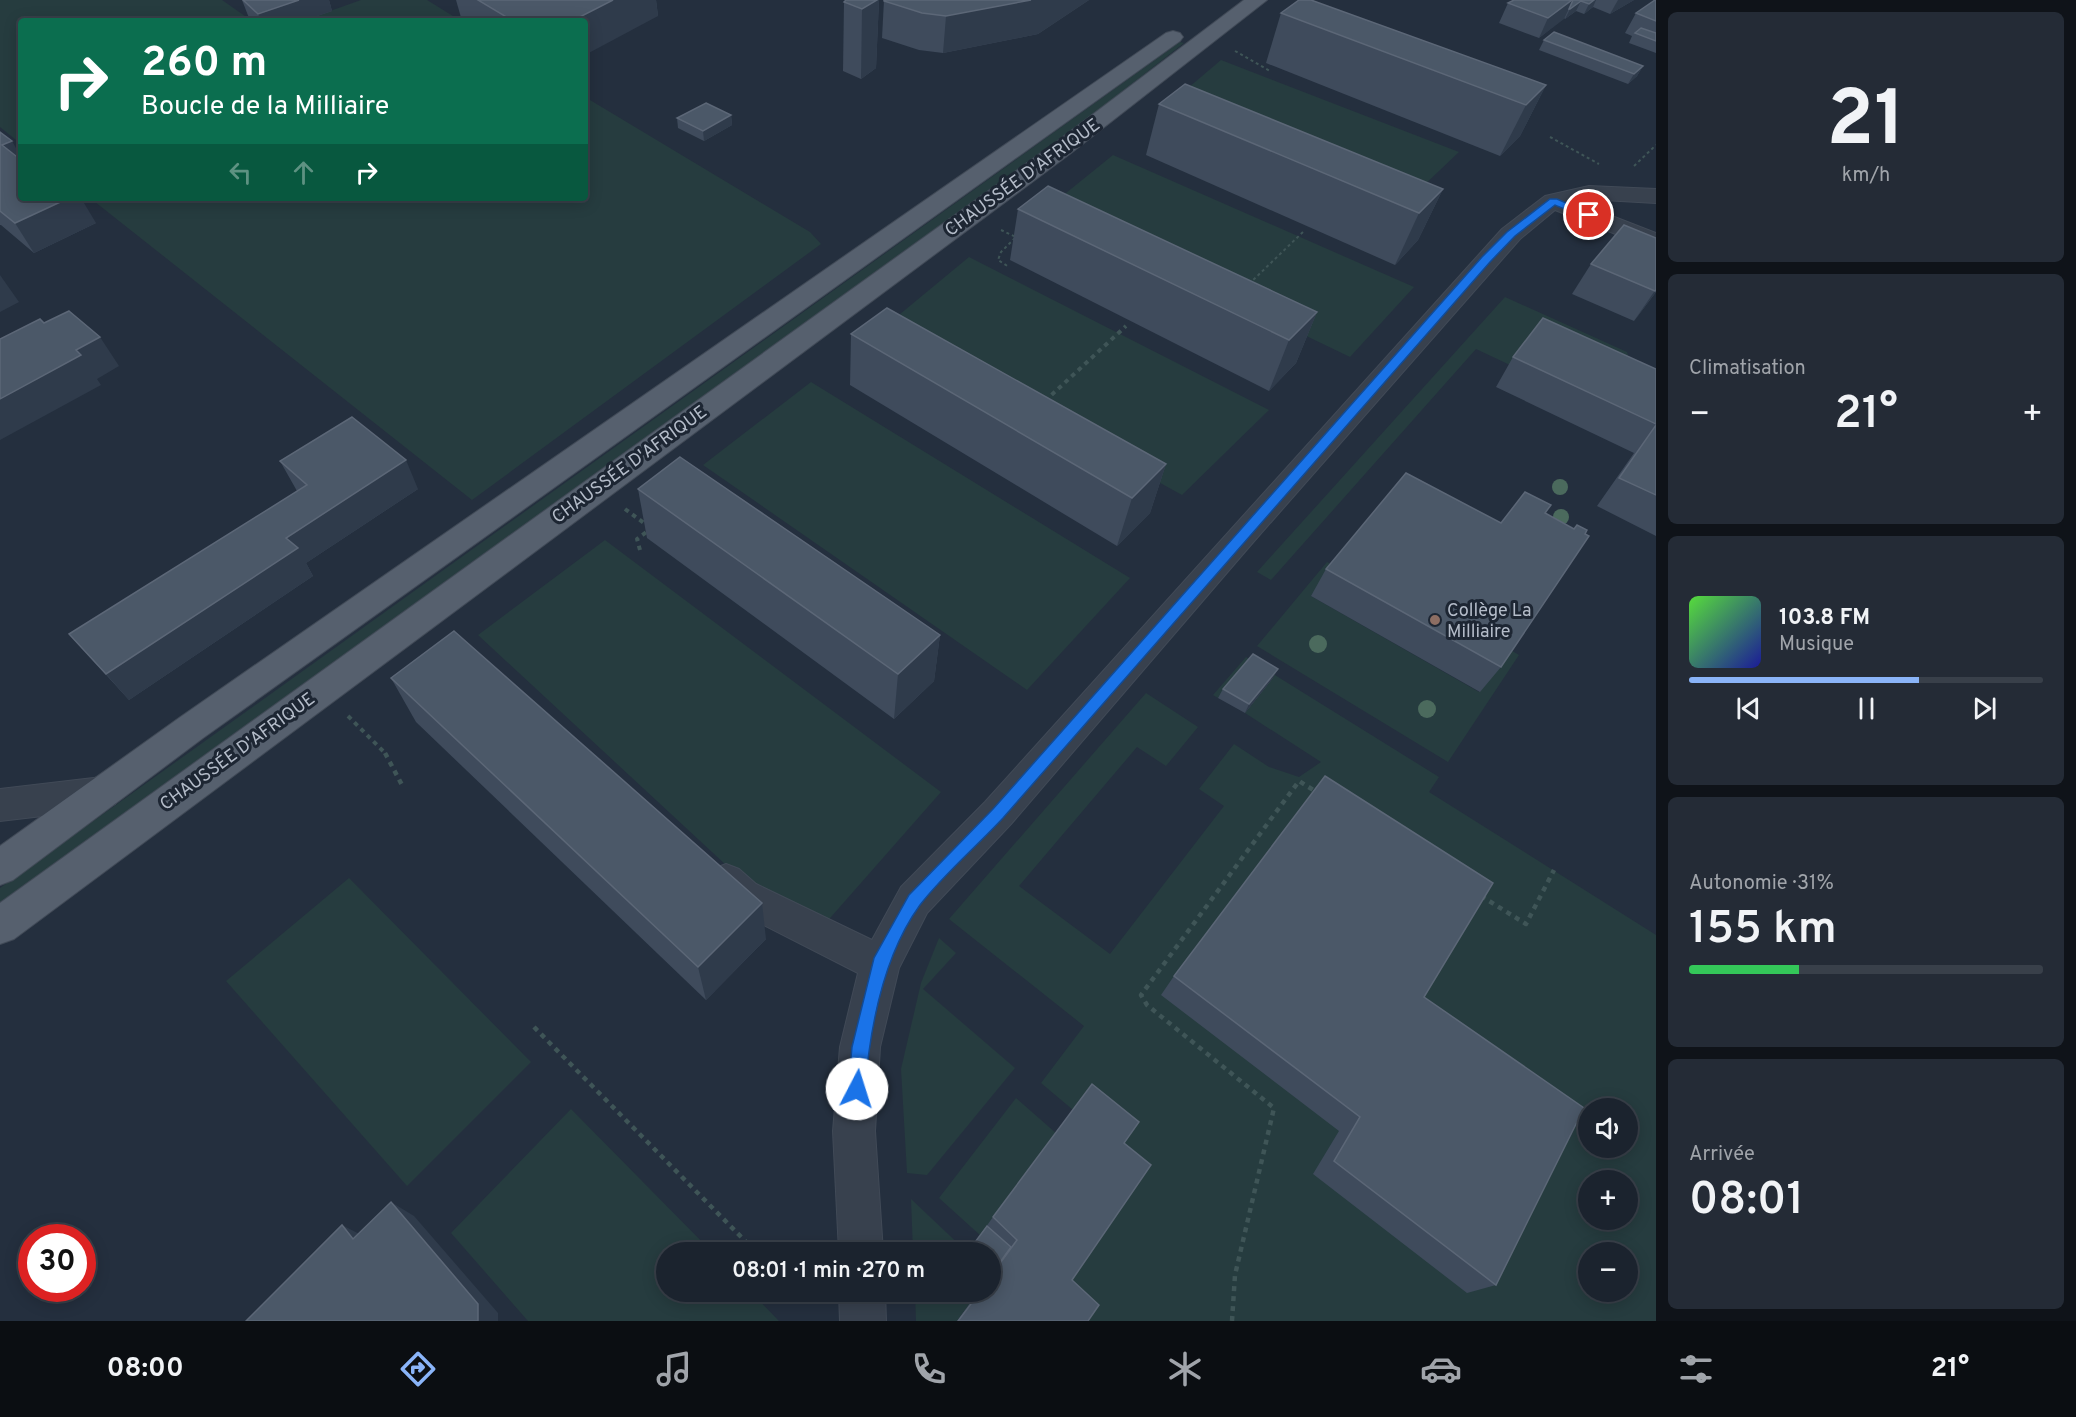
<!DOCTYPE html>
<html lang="fr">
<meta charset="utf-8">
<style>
body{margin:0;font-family:Overpass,sans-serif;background:#242b36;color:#f1f3f6;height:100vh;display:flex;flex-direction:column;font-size:22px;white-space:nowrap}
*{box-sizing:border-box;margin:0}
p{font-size:20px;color:#a0a4aa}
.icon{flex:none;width:33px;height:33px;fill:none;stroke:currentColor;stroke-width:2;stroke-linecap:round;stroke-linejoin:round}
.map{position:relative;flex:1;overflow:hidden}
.side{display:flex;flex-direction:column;gap:12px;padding:12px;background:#0f1319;width:420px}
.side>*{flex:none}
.top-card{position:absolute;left:18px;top:18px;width:570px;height:183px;border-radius:6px;box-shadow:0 3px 15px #0003,0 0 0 2px #39404a;background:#0b6e4f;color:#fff;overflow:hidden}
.fabs{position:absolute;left:1578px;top:1098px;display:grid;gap:12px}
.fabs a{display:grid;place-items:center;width:60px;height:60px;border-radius:50%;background:#1b232e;box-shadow:0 3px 15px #0003,0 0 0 2px #39404a;font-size:30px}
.speed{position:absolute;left:18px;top:1224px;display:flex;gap:12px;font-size:30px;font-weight:700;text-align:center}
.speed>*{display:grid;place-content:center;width:78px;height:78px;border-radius:50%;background:#1b232e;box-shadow:0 3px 15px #0003,0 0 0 2px #39404a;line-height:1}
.speed .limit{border:9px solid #d22;background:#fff;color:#111}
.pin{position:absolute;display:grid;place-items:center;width:51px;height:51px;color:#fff;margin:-26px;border:3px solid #fff;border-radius:50%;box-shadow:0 2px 6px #0007}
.me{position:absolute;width:66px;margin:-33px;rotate:5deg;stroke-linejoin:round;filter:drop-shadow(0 0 4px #0008)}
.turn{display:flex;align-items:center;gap:21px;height:126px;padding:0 24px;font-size:27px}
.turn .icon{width:78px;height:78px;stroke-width:2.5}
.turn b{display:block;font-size:42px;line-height:51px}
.lanes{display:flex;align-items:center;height:57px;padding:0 24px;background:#0003;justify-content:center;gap:30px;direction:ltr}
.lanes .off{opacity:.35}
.big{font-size:45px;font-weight:600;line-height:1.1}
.side .card{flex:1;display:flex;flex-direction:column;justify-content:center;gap:9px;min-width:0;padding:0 21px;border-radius:9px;background:#242b36}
.side .dial{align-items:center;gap:0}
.dial b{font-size:78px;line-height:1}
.song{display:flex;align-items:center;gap:18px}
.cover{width:72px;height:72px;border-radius:9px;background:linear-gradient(135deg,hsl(110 70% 55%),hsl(240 70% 35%))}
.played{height:6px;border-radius:3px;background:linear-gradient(90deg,#8ab4f8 65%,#39404a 65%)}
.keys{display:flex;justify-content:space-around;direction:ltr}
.heat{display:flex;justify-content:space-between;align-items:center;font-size:33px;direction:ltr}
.charge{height:9px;border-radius:4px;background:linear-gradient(90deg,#34c759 31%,#39404a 0)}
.trip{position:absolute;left:656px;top:1242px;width:345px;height:60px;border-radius:30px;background:#1b232e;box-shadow:0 3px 15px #0003,0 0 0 2px #39404a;font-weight:600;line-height:60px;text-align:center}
.tabs{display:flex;height:96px;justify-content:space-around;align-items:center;background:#0b0e12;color:#a0a4aa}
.tabs .icon{width:42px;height:42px}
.tabs .on{color:#8ab4f8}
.tabs b{font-size:27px;color:#f1f3f6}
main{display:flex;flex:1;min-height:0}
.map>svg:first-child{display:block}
</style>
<main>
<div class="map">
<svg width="1656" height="1321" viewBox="0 0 1656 1321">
<rect width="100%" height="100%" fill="#242f3e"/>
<g fill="#263c3f" fill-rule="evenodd">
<polygon points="0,0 222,0 252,21 21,21 21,144 0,127"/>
<polygon points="361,0 427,0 461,21 302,21"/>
<polygon points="1180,42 1184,43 1082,123 0,905 0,888"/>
<polygon points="1221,60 1459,152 1399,209 1162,110"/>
<polygon points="585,97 810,232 821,244 472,500 90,198 585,198"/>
<polygon points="1113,155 1414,287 1350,357 1045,210"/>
<polygon points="969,257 1269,410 1182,495 882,329"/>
<polygon points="1505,297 1627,352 1630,362 1510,365 1476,349 1271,580 1257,572"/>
<polygon points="811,382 1130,578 1027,690 703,465"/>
<polygon points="605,540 941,792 809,942 478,635"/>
<polygon points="1327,562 1335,566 1311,596 1479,692 1509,649 1519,655 1448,762 1257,646"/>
<path d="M1246,657L1439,777L1429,792L1656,935V1321H1076L1054,1295L1117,1147L1041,1083L1084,1026L949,919L1146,693L1198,727L1166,766L1137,747L1019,886L1110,954L1224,806L1199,789L1234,744L1269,767L1299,777L1321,762L1245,713L1272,678L1248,663L1218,698L1213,695ZM1588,1108H1628V1148H1588ZM1588,1180H1628V1220H1588ZM1588,1252H1628V1292H1588Z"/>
<polygon points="349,878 531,1062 407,1186 226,981"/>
<polygon points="939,938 956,953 923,989 1015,1068 927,1175 907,1173 901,1069 921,983"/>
<polygon points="1016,1098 1057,1134 981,1236 939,1198"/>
<polygon points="571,1109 712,1252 666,1252 666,1292 751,1292 779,1321 528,1321 451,1233"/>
<polygon points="911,1199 967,1252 913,1252"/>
<polygon points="915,1292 979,1292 957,1321 916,1321"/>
</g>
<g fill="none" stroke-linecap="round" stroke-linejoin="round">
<g stroke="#414a57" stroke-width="2">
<g id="minor">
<polygon points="1589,186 1656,189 1656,203 1603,200 1576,202 1656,233 1656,250 1555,210 1520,239 1249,547 1011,824 927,913 899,968 880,1047 875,1131 883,1252 839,1252 833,1131 840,1047 858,973 730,908 713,893 707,881 713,869 726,864 739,869 756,884 872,940 901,887 985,802 1502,229 1545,196"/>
<polygon points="102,777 115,782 120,793 115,804 102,809 0,821 0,789"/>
<polygon points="839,1292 885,1292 886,1321 840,1321"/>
</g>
</g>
<g stroke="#414a57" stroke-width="2">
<g id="major">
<polygon points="1244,0 1267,0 1071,153 14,939 0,944 0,903 1055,143"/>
<polygon points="1173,31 1180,33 1183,37 1180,41 203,738 13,880 0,885 0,846 179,718 1166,33"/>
</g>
</g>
<g stroke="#3f5557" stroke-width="2" stroke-dasharray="3 3" stroke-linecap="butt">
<polyline points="1235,51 1270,71"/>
<polyline points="1550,137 1599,164"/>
<polyline points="1634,166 1656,145"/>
<polyline points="1001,230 1016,237 1001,252 998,260 1009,267"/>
<polyline points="1249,284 1305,230"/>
</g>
<g stroke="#3f5557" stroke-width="4" stroke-dasharray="4.5 4.5" stroke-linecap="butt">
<polyline points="1045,401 1126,326"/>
<polyline points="625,509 648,526"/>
<polyline points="640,550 637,539 649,530"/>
<polyline points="348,716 386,754"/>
</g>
<g stroke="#3f5557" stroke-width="4.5" stroke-dasharray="5 5" stroke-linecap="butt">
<polyline points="385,753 402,785"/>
<polyline points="1481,896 1526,924 1554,870"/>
<polyline points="534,1027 756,1252"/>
<polyline points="794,1292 803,1300 820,1300"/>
<polyline points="1232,1321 1235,1275 1274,1108 1147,1005 1141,995 1299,781 1318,793"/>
</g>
<use href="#minor" fill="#38414e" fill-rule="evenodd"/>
<use href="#major" fill="#56606e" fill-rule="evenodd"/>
</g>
<g fill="#4b6a5d">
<circle cx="1560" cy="487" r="8"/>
<circle cx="1561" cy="517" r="8"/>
<circle cx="1318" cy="644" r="9"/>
<circle cx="1427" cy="709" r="9"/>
</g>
<g fill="#3f4b5c">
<polygon points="242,0 329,0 332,11 302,21 252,21 249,18"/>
<polygon points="456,0 656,0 658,16 585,21 462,21"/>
<polygon points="879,0 876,68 861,79 843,71 844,2"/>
<polygon points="884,0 1089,0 1038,34 943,53 919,50 882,38"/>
<polygon points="1514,0 1634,0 1610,14 1593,7 1584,14 1576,11 1565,19 1564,18 1539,38 1499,23 1508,3"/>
<polygon points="1656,0 1656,53 1629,43 1632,36 1625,33 1636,13"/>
<polygon points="1281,13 1546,85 1520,136 1500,156 1266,63"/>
<polygon points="1544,40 1643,66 1637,76 1628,84 1539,50"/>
<polygon points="1159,104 1443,189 1418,240 1395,265 1146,155"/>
<polygon points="731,115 732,125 704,141 678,128 677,118"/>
<polygon points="0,132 21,198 96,223 34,253 1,225 0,225"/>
<polygon points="1018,209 1317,312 1296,363 1269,391 1010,260"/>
<polygon points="1624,225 1656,292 1634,321 1572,294 1591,264"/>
<polygon points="851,334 1166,464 1150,513 1117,546 850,385"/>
<polygon points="1513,357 1656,369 1656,536 1597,506 1634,453 1496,387"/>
<polygon points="280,461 418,489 306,563 313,576 129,700 69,634 297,491"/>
<polygon points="638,489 940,635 934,681 894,719 647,538"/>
<polygon points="1545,513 1574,529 1577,525 1501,667 1480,692 1311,596 1326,569 1501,523"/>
<polygon points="391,678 766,939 706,1000 416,722"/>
<polygon points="1273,678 1245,713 1218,698 1223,689"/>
<polygon points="1174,976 1424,997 1496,1285 1467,1293 1313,1174 1339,1131 1161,995"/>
<polygon points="1124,1143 1072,1280 1088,1321 957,1321 978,1292 990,1292 990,1252 968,1252 993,1217"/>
</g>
<g fill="#2f3b4b">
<polygon points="299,0 329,0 332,11 302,21 261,21 258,14"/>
<polygon points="613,0 656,0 658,16 585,55 585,21 572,21"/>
<polygon points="877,0 879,0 876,68 861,79 862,9"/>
<polygon points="1031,0 1089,0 1038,34 943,53 946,16"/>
<polygon points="1572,0 1573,0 1564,19 1539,38 1548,18"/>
<polygon points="1594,0 1596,0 1593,7 1584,14 1589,4"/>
<polygon points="1618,0 1634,0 1610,14"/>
<polygon points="1581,1 1576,11 1565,19 1570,9"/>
<polygon points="1643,66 1637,76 1628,84 1634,74"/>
<polygon points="1546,85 1520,136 1500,156 1526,105"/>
<polygon points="731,115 732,125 704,141 703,131"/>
<polygon points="12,141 21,157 21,175 2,145"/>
<polygon points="1443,189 1418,240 1395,265 1419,213"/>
<polygon points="69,198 81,198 96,223 34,253 15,223"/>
<polygon points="0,275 19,302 0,312"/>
<polygon points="1656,289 1656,292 1634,321"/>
<polygon points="1317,312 1296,363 1269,391 1289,340"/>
<polygon points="100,337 119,366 97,379 101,385 0,440 0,399 76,350"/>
<polygon points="406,460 418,489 306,563 313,576 129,700 106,674 286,538"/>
<polygon points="1166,464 1150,513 1117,546 1132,498"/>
<polygon points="940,635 934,681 894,719 898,674"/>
<polygon points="1278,669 1273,678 1245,713 1249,704"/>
<polygon points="762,903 766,939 706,1000 698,967"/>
<polygon points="391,1202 414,1216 498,1313 498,1321 478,1321"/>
<polygon points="342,1225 369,1239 353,1239"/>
</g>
<g fill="#4b5868" stroke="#5c6777" stroke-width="1.5">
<polygon points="243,0 299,0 258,14"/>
<polygon points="478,0 613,0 572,21 513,21"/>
<polygon points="846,0 877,0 862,9 844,2"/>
<polygon points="884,0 1031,0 946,16 922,13 884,1"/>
<polygon points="1299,0 1311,0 1546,85 1526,105 1281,13"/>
<polygon points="1514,0 1572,0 1548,18 1508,3"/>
<polygon points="1573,0 1594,0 1589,4 1581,1 1570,9 1569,9"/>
<polygon points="1655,0 1656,0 1656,21 1636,13"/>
<polygon points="1641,28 1656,33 1656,41 1635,33"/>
<polygon points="1554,32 1643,66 1634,74 1544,40"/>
<polygon points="1185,84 1443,189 1419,213 1159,104"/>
<polygon points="706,103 731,115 703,131 677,118"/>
<polygon points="0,132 12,141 2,145 21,160 21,198 69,198 15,223 0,211"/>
<polygon points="1048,186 1317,312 1289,340 1018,209"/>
<polygon points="1624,225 1656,238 1656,289 1655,291 1591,264"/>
<polygon points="887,308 1166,464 1132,498 851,334"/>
<polygon points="69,311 100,337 76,350 81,355 0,399 0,339 40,319 44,323"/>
<polygon points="1543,318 1656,369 1656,424 1513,357"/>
<polygon points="352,417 406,460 286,538 298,548 106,674 69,634 307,485 280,461"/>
<polygon points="1656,425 1656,495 1619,478"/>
<polygon points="680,457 940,635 898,674 638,489"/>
<polygon points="1406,473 1501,523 1525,492 1551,505 1545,513 1574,529 1577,525 1587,530 1585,534 1589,536 1501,667 1326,569"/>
<polygon points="454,631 762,903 698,967 391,678"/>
<polygon points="1253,654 1278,669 1249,704 1223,689"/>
<polygon points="1325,776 1493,883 1424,997 1584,1108 1496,1285 1334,1161 1360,1117 1174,976"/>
<polygon points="1092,1084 1139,1122 1124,1143 1151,1165 1072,1280 1099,1305 1088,1321 958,1321 980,1292 990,1292 990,1277 1017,1240 993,1217"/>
<polygon points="391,1202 478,1304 478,1321 246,1321 342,1225 353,1239"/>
<polygon points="987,1226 1011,1247 993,1272 990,1269 990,1252 973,1252 970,1249"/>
</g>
<path fill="#1a73e8" stroke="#114b97" stroke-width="1.5" d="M1550,199H1557L1594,215L1586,218L1555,205L1515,236L1490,262L1003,818C977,846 943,875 920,905C883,956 870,1027 865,1089L863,1095L857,1097L851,1095L848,1089L852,1047L874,958L909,895L993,809L1482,257L1507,232Z"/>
<circle fill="#8d6e63" stroke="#1d2633" stroke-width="2" cx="1435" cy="620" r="6"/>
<g text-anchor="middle" stroke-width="6" stroke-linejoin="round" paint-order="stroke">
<g font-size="18" fill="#b4bcc9" stroke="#1d2633">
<text transform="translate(1022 177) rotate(-36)" y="6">CHAUSSÉE D'AFRIQUE</text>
<text transform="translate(629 464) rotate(-36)" y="6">CHAUSSÉE D'AFRIQUE</text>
<text transform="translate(237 751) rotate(-36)" y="6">CHAUSSÉE D'AFRIQUE</text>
</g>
<g font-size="18" fill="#b4bcc9" stroke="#1d2633" text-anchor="start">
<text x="1447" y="616">Collège La<tspan x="1447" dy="21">Milliaire</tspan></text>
</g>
</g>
</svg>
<div class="fabs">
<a><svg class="icon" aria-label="sound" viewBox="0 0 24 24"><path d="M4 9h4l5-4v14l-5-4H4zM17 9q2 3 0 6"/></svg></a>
<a>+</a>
<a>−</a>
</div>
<div class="speed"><div class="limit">30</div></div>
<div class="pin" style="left:1589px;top:215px;background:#d93025"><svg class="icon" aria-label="arrive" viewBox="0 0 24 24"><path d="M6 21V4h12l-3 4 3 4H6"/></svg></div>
<svg class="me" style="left:857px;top:1089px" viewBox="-20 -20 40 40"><circle r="19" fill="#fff"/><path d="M0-13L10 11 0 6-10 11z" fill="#1a73e8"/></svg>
<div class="trip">08:01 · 1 min · 270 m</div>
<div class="top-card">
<div class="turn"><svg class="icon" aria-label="right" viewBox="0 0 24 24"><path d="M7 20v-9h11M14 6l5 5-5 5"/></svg><div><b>260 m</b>Boucle de la Milliaire</div></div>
<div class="lanes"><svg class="icon off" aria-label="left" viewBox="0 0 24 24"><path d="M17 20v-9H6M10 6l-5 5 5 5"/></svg><svg class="icon off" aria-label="ahead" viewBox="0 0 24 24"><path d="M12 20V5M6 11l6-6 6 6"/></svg><svg class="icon" aria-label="right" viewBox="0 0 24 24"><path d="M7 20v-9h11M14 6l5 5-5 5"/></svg></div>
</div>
</div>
<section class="side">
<div class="card dial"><b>21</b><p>km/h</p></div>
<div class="card"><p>Climatisation</p>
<div class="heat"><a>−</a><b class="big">21°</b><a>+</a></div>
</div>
<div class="card">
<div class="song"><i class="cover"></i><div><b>103.8 FM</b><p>Musique</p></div></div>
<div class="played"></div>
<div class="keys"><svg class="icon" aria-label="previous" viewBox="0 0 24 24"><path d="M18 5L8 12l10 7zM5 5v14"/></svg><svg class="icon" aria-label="pause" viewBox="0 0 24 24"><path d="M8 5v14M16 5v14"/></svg><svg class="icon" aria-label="next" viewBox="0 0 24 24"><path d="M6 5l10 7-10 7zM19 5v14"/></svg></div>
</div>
<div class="card"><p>Autonomie · 31%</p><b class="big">155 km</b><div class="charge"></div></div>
<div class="card"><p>Arrivée</p><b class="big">08:01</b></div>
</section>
</main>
<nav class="tabs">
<b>08:00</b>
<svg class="icon on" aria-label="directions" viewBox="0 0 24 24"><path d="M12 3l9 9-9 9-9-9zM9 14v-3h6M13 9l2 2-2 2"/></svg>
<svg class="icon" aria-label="music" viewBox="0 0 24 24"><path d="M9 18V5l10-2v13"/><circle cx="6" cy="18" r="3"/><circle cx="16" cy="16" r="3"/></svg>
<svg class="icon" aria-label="phone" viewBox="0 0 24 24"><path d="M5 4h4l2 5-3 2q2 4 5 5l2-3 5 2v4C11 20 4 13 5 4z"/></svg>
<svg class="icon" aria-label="climate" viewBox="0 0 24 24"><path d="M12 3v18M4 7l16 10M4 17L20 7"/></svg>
<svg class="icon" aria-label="car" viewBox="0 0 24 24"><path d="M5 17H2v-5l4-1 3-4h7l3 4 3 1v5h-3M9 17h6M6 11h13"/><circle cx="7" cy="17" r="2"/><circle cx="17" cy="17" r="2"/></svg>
<svg class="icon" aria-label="filters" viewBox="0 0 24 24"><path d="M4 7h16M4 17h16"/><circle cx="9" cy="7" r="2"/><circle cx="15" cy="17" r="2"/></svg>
<b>21°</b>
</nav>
